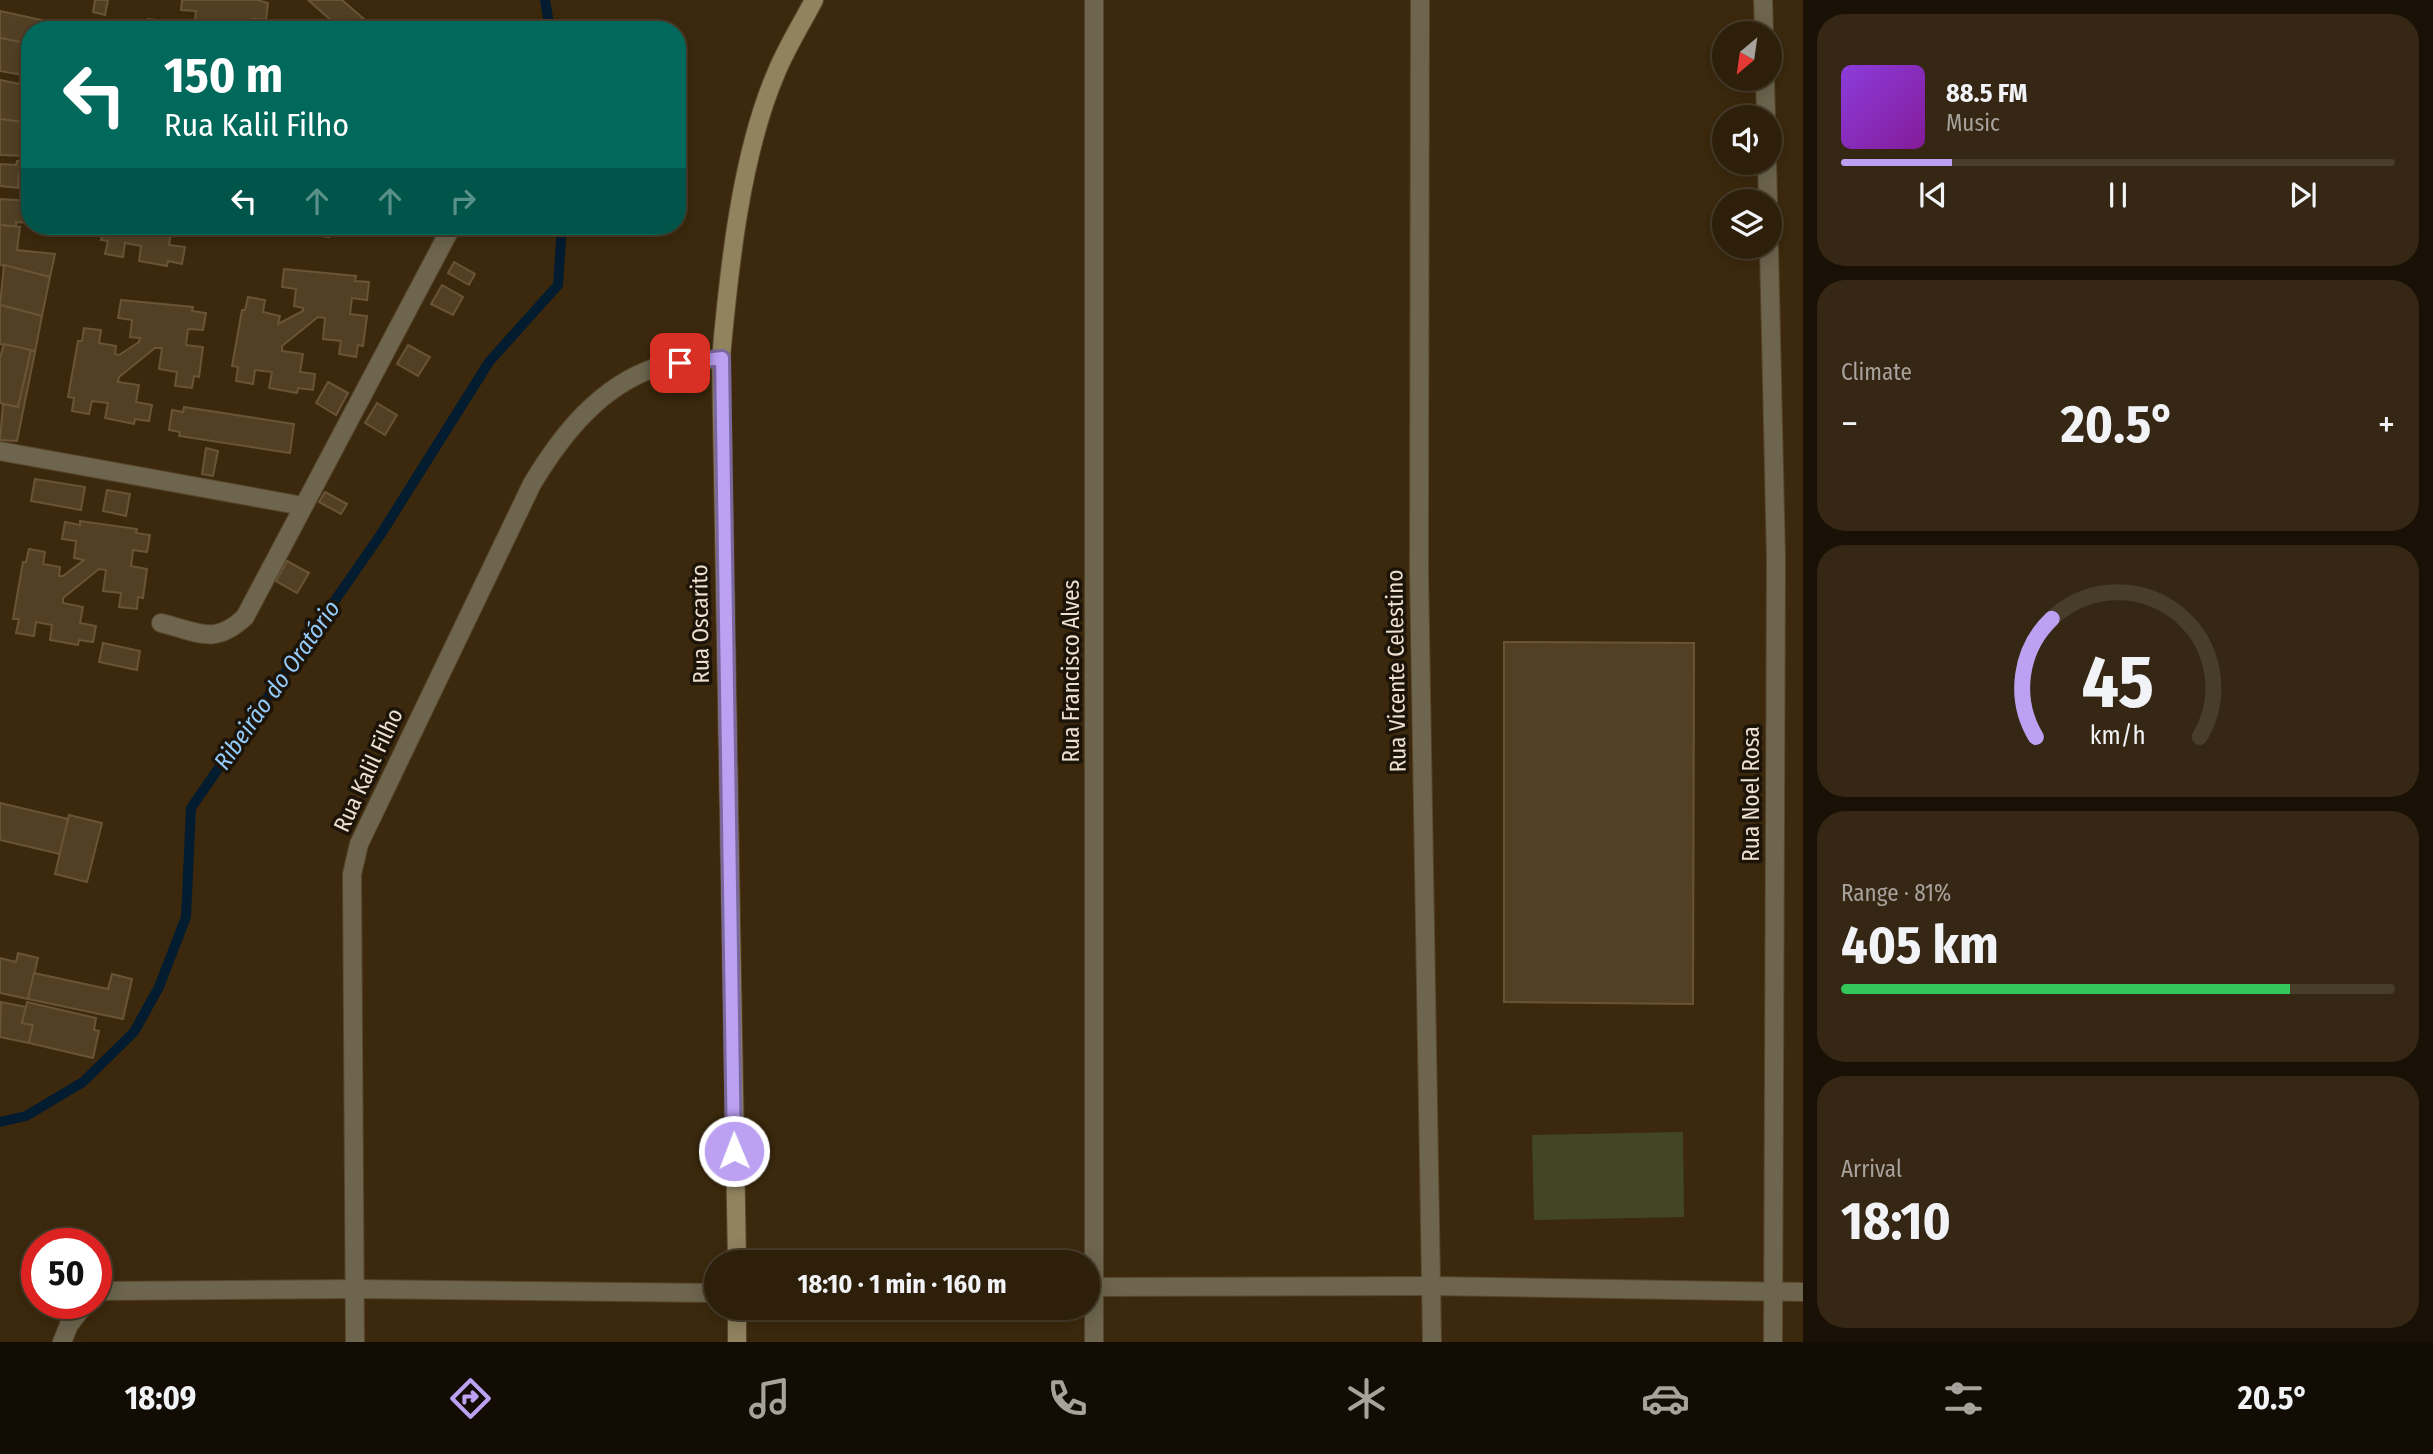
<!DOCTYPE html>
<meta charset="utf-8">
<style>
body{margin:0;font-family:"Fira Sans Condensed",sans-serif;background:#352713;color:#f1f3f6;height:100vh;display:flex;flex-direction:column;font-size:26px;white-space:nowrap}
*{box-sizing:border-box;margin:0}
p{font-size:23px;color:#a7a29c}
.icon{flex:none;width:38px;height:38px;fill:none;stroke:currentColor;stroke-width:2;stroke-linecap:round;stroke-linejoin:round}
.map{position:relative;flex:1;overflow:hidden}
.details{display:flex;flex-direction:column;gap:14px;padding:14px;background:#191106;width:630px}
.details>*{flex:none}
.hud{position:absolute;left:21px;top:21px;width:665px;height:214px;border-radius:28px;box-shadow:0 4px 18px #0003,0 0 0 2px #483d2b;background:#00695c;color:#fff;overflow:hidden}
.needle{width:46px;rotate:209deg}
.buttons{position:absolute;left:1712px;top:21px;display:grid;gap:14px}
.buttons a{display:grid;place-items:center;width:70px;height:70px;border-radius:50%;background:#2d1f0a;box-shadow:0 4px 18px #0003,0 0 0 2px #483d2b;font-size:35px}
.speed{position:absolute;left:21px;top:1228px;display:flex;gap:14px;font-size:35px;font-weight:700;text-align:center}
.speed>*{display:grid;place-content:center;width:91px;height:91px;border-radius:50%;background:#2d1f0a;box-shadow:0 4px 18px #0003,0 0 0 2px #483d2b;line-height:1}
.speed .limit{border:10px solid #d22;background:#fff;color:#111}
.pin{position:absolute;display:grid;place-items:center;width:60px;height:60px;color:#fff;margin:-30px;border-radius:14px;box-shadow:0 4px 10px #0006}
.me{position:absolute;width:77px;margin:-38px;rotate:359deg;stroke-linejoin:round;filter:drop-shadow(0 0 5px #0008)}
.turn{display:flex;align-items:center;gap:24px;height:147px;padding:0 28px;font-size:32px}
.turn .icon{width:91px;height:91px;stroke-width:2.5}
.turn b{display:block;font-size:49px;line-height:60px}
.lanes{display:flex;align-items:center;height:66px;padding:0 28px;background:#0003;justify-content:center;gap:35px;direction:ltr}
.lanes .off{opacity:.35}
.big{font-size:52px;font-weight:700;line-height:1.1}
.details .card{flex:1;display:flex;flex-direction:column;justify-content:center;gap:10px;min-width:0;padding:0 24px;border-radius:28px;background:#352713}
.details .dial{align-items:center;gap:0}
.dial svg{height:182px;overflow:visible;fill:none;stroke:#483d2b;stroke-width:7;stroke-linecap:round;text-anchor:middle}
.dial text{fill:#f1f3f6;stroke:none}
.song{display:flex;align-items:center;gap:21px}
.cover{width:84px;height:84px;border-radius:10px;background:linear-gradient(135deg,hsl(270 70% 55%),hsl(290 70% 35%))}
.played{height:7px;border-radius:4px;background:linear-gradient(90deg,#bca0f2 20%,#483d2b 20%)}
.keys{display:flex;justify-content:space-around;direction:ltr}
.heat{display:flex;justify-content:space-between;align-items:center;font-size:38px;direction:ltr}
.charge{height:10px;border-radius:5px;background:linear-gradient(90deg,#34c759 81%,#483d2b 0)}
.trip{position:absolute;left:704px;top:1250px;width:396px;height:70px;border-radius:35px;background:#2d1f0a;box-shadow:0 4px 18px #0003,0 0 0 2px #483d2b;font-weight:700;line-height:70px;text-align:center}
.tab-bar{display:flex;height:112px;justify-content:space-around;align-items:center;background:#120c04;color:#a7a29c}
.tab-bar .icon{width:49px;height:49px}
.tab-bar .current{color:#bca0f2}
.tab-bar b{font-size:32px;color:#f1f3f6}
main{display:flex;flex:1;min-height:0}
.map>svg:first-child{display:block}
</style>
<main>
<div class="map">
<svg width="1803" height="1342" viewBox="0 0 1803 1342">
<rect width="100%" height="100%" fill="#3c290d"/>
<polygon fill="#434625" points="1683,1132 1684,1217 1534,1220 1532,1135"/>
<g fill="none" stroke-linecap="round" stroke-linejoin="round">
<g stroke="#031c2f" stroke-width="10">
<polyline points="545,0 550,30"/>
<polyline points="0,1122 26,1116 83,1082 134,1032 159,987 186,917 191,808 381,534 489,362 558,285 562,226"/>
</g>
</g>
<g fill="#534024" stroke="#695438" stroke-width="2">
<polygon points="95,0 108,0 105,15 93,12"/>
<polygon points="182,0 257,0 268,3 266,20 253,19 252,30 194,28 196,11 181,10"/>
<polygon points="308,0 342,0 372,26 368,30 342,30"/>
<polygon points="0,11 64,25 63,30 30,30 30,44 0,38"/>
<polygon points="148,19 165,21 164,30 146,30"/>
<polygon points="0,38 30,44 30,86 27,85 29,76 0,71"/>
<polygon points="0,80 30,86 30,123 0,119"/>
<polygon points="0,119 30,123 30,156 0,155"/>
<polygon points="17,161 30,162 30,176 19,175 18,188 0,186 0,164 16,165"/>
<polygon points="0,199 30,201 30,223 16,222 16,227 0,225"/>
<polygon points="0,225 20,227 17,250 55,254 50,277 0,265"/>
<polygon points="104,226 172,228 169,245 185,247 182,264 168,261 167,266 139,261 141,246 125,243 123,257 105,254 108,241 101,240"/>
<polygon points="301,226 345,226 344,235 329,232 329,237 300,232"/>
<polygon points="454,262 475,274 469,285 448,273"/>
<polygon points="4,265 50,277 42,316 0,305"/>
<polygon points="284,269 356,276 355,281 369,282 367,300 352,298 350,314 367,316 363,346 358,345 356,357 339,354 341,341 323,339 325,318 318,317 282,346 282,351 303,354 300,372 315,374 313,390 298,388 297,393 269,388 272,372 255,370 253,384 236,381 238,367 232,366 242,310 245,310 248,297 265,300 263,312 280,316 278,324 303,311 303,308 294,306 296,289 282,287"/>
<polygon points="442,285 463,297 453,315 431,304"/>
<polygon points="121,300 193,307 192,311 206,313 203,330 188,329 186,345 203,347 199,377 194,376 192,388 175,386 177,372 159,369 162,348 155,348 119,377 118,382 139,385 136,402 152,405 149,421 135,419 134,424 105,418 108,403 92,401 89,414 72,411 74,398 68,397 78,341 82,341 84,328 101,330 99,343 116,346 115,354 119,355 139,342 140,338 130,337 132,320 118,318"/>
<polygon points="0,305 42,316 35,352 0,344"/>
<polygon points="4,344 31,350 18,407 0,403 0,358"/>
<polygon points="408,345 430,357 418,376 397,364"/>
<polygon points="31,350 35,352 17,441 0,440 3,404 18,407"/>
<polygon points="328,382 348,393 336,415 316,403"/>
<polygon points="377,403 397,415 385,435 365,423"/>
<polygon points="184,407 294,424 290,453 179,436 180,432 169,430 172,410 183,412"/>
<polygon points="206,448 218,451 213,476 202,474"/>
<polygon points="35,479 85,487 81,510 31,501"/>
<polygon points="107,490 130,494 126,516 103,511"/>
<polygon points="325,492 347,504 341,514 319,502"/>
<polygon points="80,521 137,529 136,533 150,535 147,552 133,550 131,566 147,569 143,598 138,597 137,609 119,607 121,593 103,591 106,570 99,569 63,598 63,603 83,607 80,623 96,626 93,642 79,640 78,645 50,640 52,625 36,622 34,636 16,633 19,619 13,619 23,562 26,562 29,549 45,552 43,564 60,567 59,576 63,576 84,560 74,558 76,541 62,539 65,522 80,525"/>
<polygon points="287,561 309,573 297,593 276,581"/>
<polygon points="1504,642 1694,643 1693,1004 1504,1002"/>
<polygon points="103,643 140,651 137,670 99,662"/>
<polygon points="0,803 68,819 60,854 0,840"/>
<polygon points="69,815 102,823 87,882 55,874"/>
<polygon points="18,953 38,958 28,999 0,993 0,958 16,962"/>
<polygon points="34,973 108,989 112,974 132,979 123,1019 28,999"/>
<polygon points="1,1002 26,1007 22,1023 33,1025 29,1043 0,1037"/>
<polygon points="27,1002 96,1018 94,1030 99,1031 93,1058 29,1043 33,1025 22,1023"/>
</g>
<g fill="none" stroke-linecap="round" stroke-linejoin="round">
<g stroke="#58462c" stroke-width="20">
<g id="service">
<polyline points="0,451 303,506"/>
<path d="M161,623C199,632 214,646 245,617L452,226"/>
</g>
</g>
<g stroke="#58462c" stroke-width="20">
<g id="minor">
<polyline points="1094,0 1094,1342"/>
<polyline points="1420,0 1419,572 1432,1342"/>
<polyline points="1763,0 1764,33"/>
<polyline points="1765,79 1766,117"/>
<polyline points="1767,163 1768,201"/>
<polyline points="1769,247 1776,559 1773,1342"/>
<polyline points="96,1294 100,1291 355,1289 716,1293"/>
<polyline points="62,1342 69,1325 85,1304"/>
<path d="M355,1342L352,874L359,844L532,484C562,434 600,386 657,367C676,360 701,361 721,358"/>
</g>
</g>
<g stroke="#58462c" stroke-width="20">
<polyline id="tertiary" points="1087,1287 1431,1286 1803,1292"/>
</g>
<g stroke="#58462c" stroke-width="20">
<g id="secondary">
<path d="M737,1262L721,358C729,269 741,153 777,71C787,47 802,23 814,0"/>
<polyline points="737,1342 737,1307"/>
</g>
</g>
<use href="#service" stroke="#6d654d" stroke-width="18"/>
<use href="#minor" stroke="#6d654d" stroke-width="18"/>
<use href="#tertiary" stroke="#6d654d" stroke-width="18"/>
<use href="#secondary" stroke="#90835e" stroke-width="18"/>
</g>
<g fill="none" stroke-linecap="round" stroke-linejoin="round">
<g stroke="#7a689d" stroke-width="18">
<polyline id="route" points="680,363 722,358 734,1151"/>
</g>
<use href="#route" stroke="#bca0f2" stroke-width="12"/>
</g>
<g text-anchor="middle" stroke-width="7" stroke-linejoin="round" paint-order="stroke">
<g font-size="23" fill="#ece0d0" stroke="#1c1408">
<text transform="translate(700 624) rotate(-91)" y="8">Rua Oscarito</text>
<text transform="translate(1071 671) rotate(-90)" y="8">Rua Francisco Alves</text>
<text transform="translate(1396 671) rotate(-91)" y="8">Rua Vicente Celestino</text>
<text transform="translate(368 770) rotate(-65)" y="8">Rua Kalil Filho</text>
<text transform="translate(1751 794) rotate(-90)" y="8">Rua Noel Rosa</text>
</g>
<g font-size="24" font-style="italic" fill="#93cbfb" stroke="#1c1408">
<text transform="translate(277 685) rotate(-55)" y="8">Ribeirão do Oratório</text>
</g>
</g>
</svg>
<div class="buttons">
<a><svg class="needle" viewBox="-14 -14 28 28"><path d="M0-13l5 13h-10z" fill="#e53935"/><path d="M0 13l5-13h-10z" fill="#a7a29c"/></svg></a>
<a><svg class="icon" aria-label="sound" viewBox="0 0 24 24"><path d="M4 9h4l5-4v14l-5-4H4zM17 9q2 3 0 6"/></svg></a>
<a><svg class="icon" aria-label="layers" viewBox="0 0 24 24"><path d="M12 4l9 5-9 5-9-5zM3 14l9 5 9-5"/></svg></a>
</div>
<div class="speed"><div class="limit">50</div></div>
<div class="pin" style="left:680px;top:363px;background:#d93025"><svg class="icon" aria-label="arrive" viewBox="0 0 24 24"><path d="M6 21V4h12l-3 4 3 4H6"/></svg></div>
<svg class="me" style="left:734px;top:1151px" viewBox="-20 -20 40 40"><circle r="17" fill="#bca0f2" stroke="#fff" stroke-width="3"/><path d="M0-11L8 9 0 5-8 9z" fill="#fff"/></svg>
<div class="trip">18:10 · 1 min · 160 m</div>
<div class="hud">
<div class="turn"><svg class="icon" aria-label="left" viewBox="0 0 24 24"><path d="M17 20v-9H6M10 6l-5 5 5 5"/></svg><div><b>150 m</b>Rua Kalil Filho</div></div>
<div class="lanes"><svg class="icon" aria-label="left" viewBox="0 0 24 24"><path d="M17 20v-9H6M10 6l-5 5 5 5"/></svg><svg class="icon off" aria-label="ahead" viewBox="0 0 24 24"><path d="M12 20V5M6 11l6-6 6 6"/></svg><svg class="icon off" aria-label="ahead" viewBox="0 0 24 24"><path d="M12 20V5M6 11l6-6 6 6"/></svg><svg class="icon off" aria-label="right" viewBox="0 0 24 24"><path d="M7 20v-9h11M14 6l5 5-5 5"/></svg></div>
</div>
</div>
<section class="details">
<div class="card">
<div class="song"><i class="cover"></i><div><b>88.5 FM</b><p>Music</p></div></div>
<div class="played"></div>
<div class="keys"><svg class="icon" aria-label="previous" viewBox="0 0 24 24"><path d="M18 5L8 12l10 7zM5 5v14"/></svg><svg class="icon" aria-label="pause" viewBox="0 0 24 24"><path d="M8 5v14M16 5v14"/></svg><svg class="icon" aria-label="next" viewBox="0 0 24 24"><path d="M6 5l10 7-10 7zM19 5v14"/></svg></div>
</div>
<div class="card"><p>Climate</p>
<div class="heat"><a>−</a><b class="big">20.5°</b><a>+</a></div>
</div>
<div class="card dial"><svg viewBox="0 0 100 80">
<path d="M14 69A42 42 0 1 1 86 69"/>
<path d="M14 69A42 42 0 0 1 21 17" stroke="#bca0f2"/>
<text x="50" y="56" font-size="32" font-weight="700">45</text>
<text x="50" y="72" font-size="11">km/h</text>
</svg></div>
<div class="card"><p>Range · 81%</p><b class="big">405 km</b><div class="charge"></div></div>
<div class="card"><p>Arrival</p><b class="big">18:10</b></div>
</section>
</main>
<nav class="tab-bar">
<b>18:09</b>
<svg class="icon current" aria-label="directions" viewBox="0 0 24 24"><path d="M12 3l9 9-9 9-9-9zM9 14v-3h6M13 9l2 2-2 2"/></svg>
<svg class="icon" aria-label="music" viewBox="0 0 24 24"><path d="M9 18V5l10-2v13"/><circle cx="6" cy="18" r="3"/><circle cx="16" cy="16" r="3"/></svg>
<svg class="icon" aria-label="phone" viewBox="0 0 24 24"><path d="M5 4h4l2 5-3 2q2 4 5 5l2-3 5 2v4C11 20 4 13 5 4z"/></svg>
<svg class="icon" aria-label="climate" viewBox="0 0 24 24"><path d="M12 3v18M4 7l16 10M4 17L20 7"/></svg>
<svg class="icon" aria-label="car" viewBox="0 0 24 24"><path d="M5 17H2v-5l4-1 3-4h7l3 4 3 1v5h-3M9 17h6M6 11h13"/><circle cx="7" cy="17" r="2"/><circle cx="17" cy="17" r="2"/></svg>
<svg class="icon" aria-label="filters" viewBox="0 0 24 24"><path d="M4 7h16M4 17h16"/><circle cx="9" cy="7" r="2"/><circle cx="15" cy="17" r="2"/></svg>
<b>20.5°</b>
</nav>
